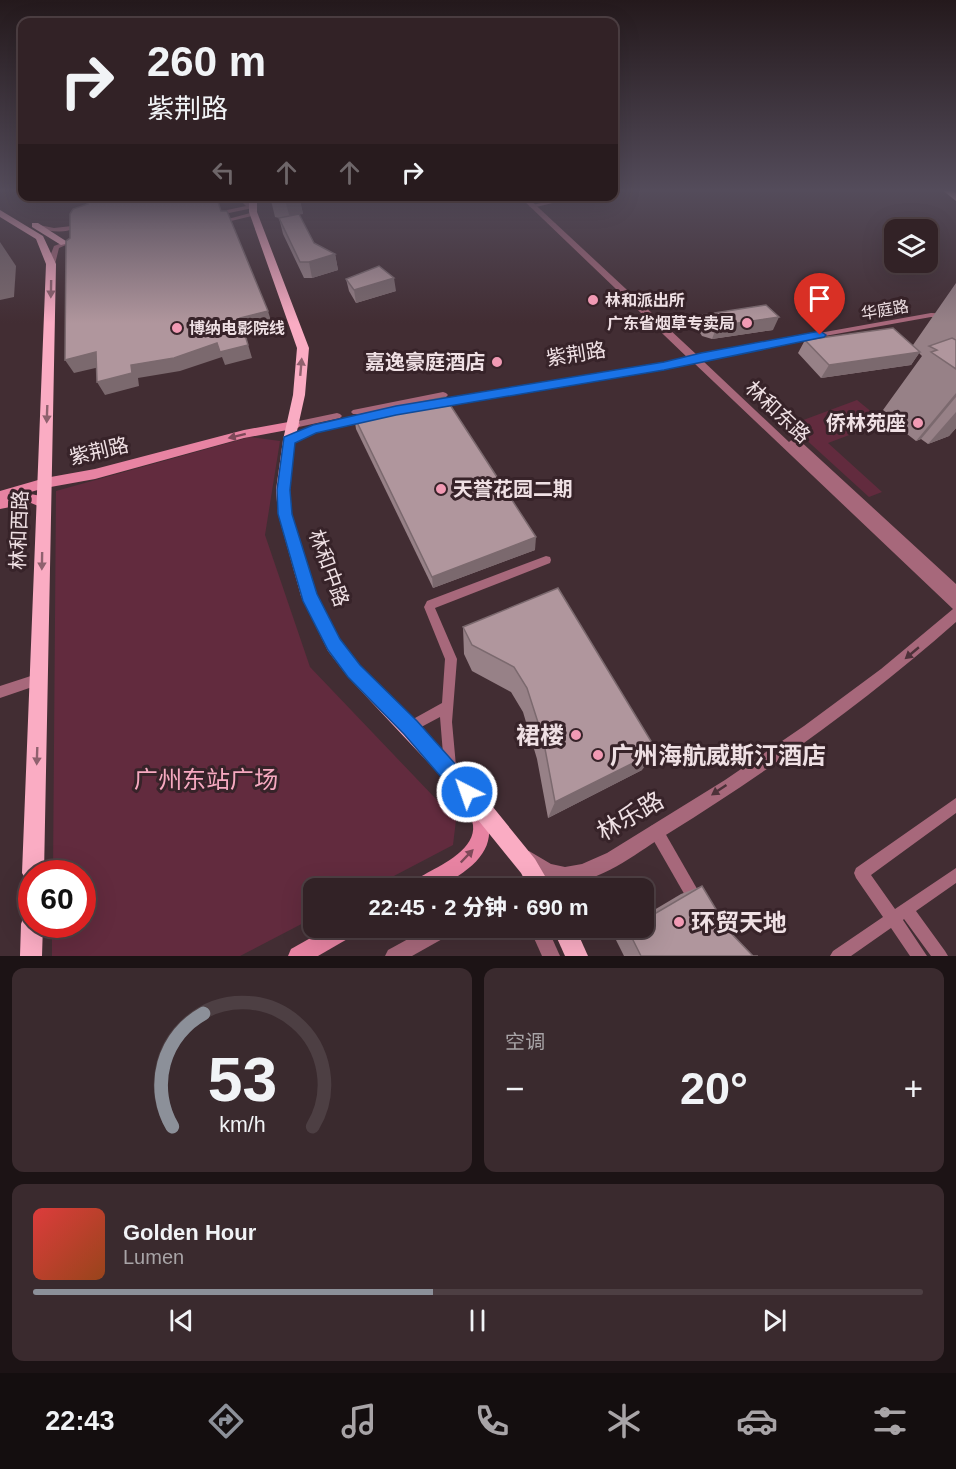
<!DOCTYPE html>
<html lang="zh">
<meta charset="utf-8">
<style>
body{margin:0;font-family:Helvetica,"Noto Sans SC",sans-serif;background:#3a2a2e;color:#f1f3f6;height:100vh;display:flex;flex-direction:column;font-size:22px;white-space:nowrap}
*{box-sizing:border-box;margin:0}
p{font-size:20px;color:#a8a4a7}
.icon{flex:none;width:33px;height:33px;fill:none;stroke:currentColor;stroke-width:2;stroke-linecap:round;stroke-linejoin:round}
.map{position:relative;height:956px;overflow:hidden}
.details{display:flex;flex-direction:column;gap:12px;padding:12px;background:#1c1315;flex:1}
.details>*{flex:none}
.banner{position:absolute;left:18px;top:18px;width:600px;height:183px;border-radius:12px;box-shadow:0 6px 24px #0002,0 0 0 2px #4d3f43;background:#322226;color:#f1f3f6;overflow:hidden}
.tools{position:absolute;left:884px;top:219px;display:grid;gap:12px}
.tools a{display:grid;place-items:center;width:54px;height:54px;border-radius:12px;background:#322226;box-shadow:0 6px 24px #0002,0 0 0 2px #4d3f43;font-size:30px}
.speed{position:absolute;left:18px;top:860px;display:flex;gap:12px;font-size:30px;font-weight:700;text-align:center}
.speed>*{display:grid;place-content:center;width:78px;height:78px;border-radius:50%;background:#322226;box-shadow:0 6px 24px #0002,0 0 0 2px #4d3f43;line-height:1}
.speed .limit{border:9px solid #d22;background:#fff;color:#111}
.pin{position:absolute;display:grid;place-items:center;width:51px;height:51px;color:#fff;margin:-62px -26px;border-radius:50% 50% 50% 0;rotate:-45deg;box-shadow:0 0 6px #0007}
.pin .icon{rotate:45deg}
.me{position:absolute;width:66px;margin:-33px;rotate:319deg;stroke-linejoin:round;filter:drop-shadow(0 0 4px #0008)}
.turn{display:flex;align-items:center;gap:21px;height:126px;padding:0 30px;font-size:27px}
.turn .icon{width:78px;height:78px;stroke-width:2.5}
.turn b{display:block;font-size:42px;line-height:51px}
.lanes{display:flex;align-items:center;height:57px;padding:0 30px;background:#0003;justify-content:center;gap:30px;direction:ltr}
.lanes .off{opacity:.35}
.big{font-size:45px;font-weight:800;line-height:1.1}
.details .widget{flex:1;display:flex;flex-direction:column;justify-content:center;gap:9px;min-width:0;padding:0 21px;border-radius:12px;background:#3a2a2e}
.details .dial{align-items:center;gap:0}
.dial svg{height:156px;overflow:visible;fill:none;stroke:#4d3f43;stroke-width:7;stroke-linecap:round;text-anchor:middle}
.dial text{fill:#f1f3f6;stroke:none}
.song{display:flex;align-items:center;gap:18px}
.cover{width:72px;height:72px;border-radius:9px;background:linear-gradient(135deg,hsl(0 70% 55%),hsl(20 70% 35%))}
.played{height:6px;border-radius:3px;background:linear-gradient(90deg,#8c9099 45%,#4d3f43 45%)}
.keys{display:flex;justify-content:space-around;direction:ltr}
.heat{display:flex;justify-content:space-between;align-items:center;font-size:33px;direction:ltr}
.details .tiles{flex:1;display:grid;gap:12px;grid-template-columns:1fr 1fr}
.widget:last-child{grid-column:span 2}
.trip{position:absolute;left:303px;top:878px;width:351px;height:60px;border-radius:12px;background:#322226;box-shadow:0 6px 24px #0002,0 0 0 2px #4d3f43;font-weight:800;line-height:60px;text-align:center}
.dock{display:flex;height:96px;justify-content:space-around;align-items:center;background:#140e0f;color:#a8a4a7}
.dock .icon{width:42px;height:42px}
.dock .on{color:#8c9099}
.dock b{font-size:27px;color:#f1f3f6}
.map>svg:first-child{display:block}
</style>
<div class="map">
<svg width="956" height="956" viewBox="0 0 956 956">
<rect width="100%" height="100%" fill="#422d33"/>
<g fill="#622b3e">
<polygon points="857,400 884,422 828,443 882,492 869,497 790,425"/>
<polygon points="250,437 280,441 265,535 310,667 456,820 453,845 371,888 314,888 313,918 240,956 52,956 52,924 82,924 82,873 53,873 56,491"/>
</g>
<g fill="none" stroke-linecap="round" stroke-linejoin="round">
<g fill="#a7687b" fill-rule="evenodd">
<polygon points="569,196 581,196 532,208 529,206"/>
<polygon points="931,313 956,314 956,318 931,317 701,358 697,356 701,354"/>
<polygon points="546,556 550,557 551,560 550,563 435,608 457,659 452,722 456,766 454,770 450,772 446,770 444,766 440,717 410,733 406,731 404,727 406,723 442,703 445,659 424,607 427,601"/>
<polygon points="40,673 44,675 46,679 44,683 0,698 0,686"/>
<polygon points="956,798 956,813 871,875 895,909 956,868 956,883 916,911 945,951 948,956 931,956 904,919 903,920 927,956 910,956 891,928 851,956 830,956 833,951 883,917 856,878 854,873 856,868"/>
<polygon points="656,824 661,826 700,894 702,899 700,904 695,906 690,904 651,836 649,831 651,826"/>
</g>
<g fill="#a7687b" fill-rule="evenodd">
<polygon points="243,196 253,206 253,208 229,213 227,212 227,210 246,206 240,200 222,202 219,200 222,198"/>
<path d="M 519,196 L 526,196 L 697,355 L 704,354 L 705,356 L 702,360 L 789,442 L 794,438 L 798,439 L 956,584 L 956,622 C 867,701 770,770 669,833 C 639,851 607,878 572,883 C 555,886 528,875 521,859 L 523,853 L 529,851 L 551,864 L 565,867 L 582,864 L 607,853 L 725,780 L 804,726 L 881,669 L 953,609 L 694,363 L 434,407 L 431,406 L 429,404 L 431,402 L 434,401 L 689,359 Z"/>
<polygon points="254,212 256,213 256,215 231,221 228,219"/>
<path d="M 39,225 L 54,228 L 72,226 L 75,228 C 63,234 50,231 37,228 L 37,226 Z"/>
<polygon points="70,240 75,241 59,248 55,264 48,266 47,264 54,246"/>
<polygon points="443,392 446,393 448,395 446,397 369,413 373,416 371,418 316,432 289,444 284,440 285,437 310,427 360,414 353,414 351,412 353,410"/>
<polygon points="337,413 340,414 342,416 340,418 294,428 289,425 294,422"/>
<polygon points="430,927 456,927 453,933 412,956 385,956 388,950"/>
<polygon points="529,927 547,927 560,956 542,956"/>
</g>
<g fill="#e783a2" fill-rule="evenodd">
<path d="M 294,421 L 298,422 L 300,425 L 298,428 L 244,438 L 95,479 L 45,488 L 16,496 C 29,494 41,492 49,503 L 47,506 L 43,508 L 31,503 L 0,509 L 0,491 L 45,478 L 95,469 L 244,430 Z"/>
<path d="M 477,802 L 483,805 C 497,837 487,857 458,876 C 452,880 445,886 438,888 C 430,890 418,888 410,888 C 413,880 419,878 427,873 C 444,864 476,848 473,825 C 472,820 470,815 468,811 L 471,805 Z"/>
<polygon points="330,927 359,927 356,934 318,956 288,956 291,949"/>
</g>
<g fill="#faacc3" fill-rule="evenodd">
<polygon points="249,196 257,196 257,212 309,348 305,395 295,440 290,490 292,514 316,595 340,639 360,665 467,775 535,859 552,888 529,888 521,873 453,789 348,677 328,651 301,596 278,514 276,490 283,440 293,395 297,348 249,212"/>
<polygon points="0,210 43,236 56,264 44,873 32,873 32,883 26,880 22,873 46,264 36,239 0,217"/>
<polygon points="32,223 38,223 69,243 61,245 32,227"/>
<polygon points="32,913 32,924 43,924 42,956 20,956 21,924 24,916"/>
<polygon points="552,927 575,927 588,956 565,956"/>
</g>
<polygon fill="#fac2d2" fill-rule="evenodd" points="941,189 951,189 956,193 956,201"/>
</g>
<g fill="#978187">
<polygon points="270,196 299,196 303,214 299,214 314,243 335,254 338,270 312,278 304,278 283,234 279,218 275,217"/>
<polygon points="346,279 396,291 356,303 349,291"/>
<polygon points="956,283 956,428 949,436 928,444 921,439 916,441 884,416 887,413 883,410 922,356 919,353 911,365 821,378 798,353 805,340 913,345"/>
<polygon points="701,315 773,330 712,339 702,336 697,328"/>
<polygon points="354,416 535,550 433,588 356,429"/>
<polygon points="558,588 642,770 548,818 537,759 523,712 511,692 472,671 464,654 463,627"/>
<polygon points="702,886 729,931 753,956 758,956 624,956 613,934 625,927 644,927 644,916 681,894"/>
</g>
<g fill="#7b696e">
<polygon points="284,196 299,196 303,214 291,216 291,222"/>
<polygon points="0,242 16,266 14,297 0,300"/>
<polygon points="335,254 338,270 312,278 309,262"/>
<polygon points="394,278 396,291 356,303 354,290"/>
<polygon points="268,311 272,324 244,331 252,358 225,365 222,357 180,371 138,378 139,386 105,395 97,382 131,365 240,318"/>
<polygon points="779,317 773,330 712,339 717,326"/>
<polygon points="96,352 104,366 74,373 65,360"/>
<polygon points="920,352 911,365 821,378 829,365"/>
<polygon points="956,393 956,397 921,439 916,441"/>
<polygon points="956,412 956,428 949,436 928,444"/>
<polygon points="536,537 535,550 433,588 432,577"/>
<polygon points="657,751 642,770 548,818 555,802"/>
</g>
<g fill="#b0969d" stroke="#7b696e" stroke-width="1.5">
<polygon points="81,196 216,196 221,211 227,211 268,311 240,318 248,345 220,352 217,343 174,358 131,365 132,373 97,382 96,352 65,360 66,241 70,238 70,214 73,209 88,204"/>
<polygon points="299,214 314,243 335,254 309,262 300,262 279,218"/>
<polygon points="379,266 394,278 354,290 346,279"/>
<polygon points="766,305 779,317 717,326 707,323 701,315"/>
<polygon points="893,328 920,352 829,365 805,340"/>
<polygon points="952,338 956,340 956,369 931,352 937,350 929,346"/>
<polygon points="445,397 536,537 432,577 354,416"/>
<polygon points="558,588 657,751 555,802 543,738 527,688 514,667 472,645 463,627"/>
<polygon points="702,886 729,931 753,956 758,956 641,956 628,930 632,927 644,927 644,920"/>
</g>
<defs><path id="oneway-solid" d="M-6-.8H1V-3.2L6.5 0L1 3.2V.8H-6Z" transform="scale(1.5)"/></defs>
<g fill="#8f616e">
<use href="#oneway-solid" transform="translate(51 289) rotate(91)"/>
<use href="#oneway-solid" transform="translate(301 367) rotate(-85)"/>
<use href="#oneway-solid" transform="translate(47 414) rotate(92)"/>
<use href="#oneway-solid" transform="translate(42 561) rotate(91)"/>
<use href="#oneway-solid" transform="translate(37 756) rotate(92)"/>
</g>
<g fill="#7d4959">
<use href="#oneway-solid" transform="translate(237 436) rotate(166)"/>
<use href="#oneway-solid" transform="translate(467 856) rotate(-46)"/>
</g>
<g fill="#4d3139">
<use href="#oneway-solid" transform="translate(912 653) rotate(140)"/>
<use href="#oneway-solid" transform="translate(719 790) rotate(146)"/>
</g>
<linearGradient id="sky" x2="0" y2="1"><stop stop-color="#24191c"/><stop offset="0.59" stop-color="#544c5b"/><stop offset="1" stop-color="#544c5b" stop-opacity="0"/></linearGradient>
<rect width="956" height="323" fill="url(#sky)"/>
<polygon fill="#1a73e8" stroke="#114b97" stroke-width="1.5" points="820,331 826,335 824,337 664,370 396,415 316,433 295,443 290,490 292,514 317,594 340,639 360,665 417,721 474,785 477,792 474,799 467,802 460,799 404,734 348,677 328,650 303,601 278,514 277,490 284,437 313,425 396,406 664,362 701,353"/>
<g fill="#f19ab4" stroke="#372329" stroke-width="2">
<circle cx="593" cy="300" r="6"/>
<circle cx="747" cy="323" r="6"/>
<circle cx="177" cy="328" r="6"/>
<circle cx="497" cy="362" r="6"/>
<circle cx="918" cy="423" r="6"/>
<circle cx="441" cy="489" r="6"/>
<circle cx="576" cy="735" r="6"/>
<circle cx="598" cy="755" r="6"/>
<circle cx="679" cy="922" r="6"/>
</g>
<g text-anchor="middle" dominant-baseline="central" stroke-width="6" stroke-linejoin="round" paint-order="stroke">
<g font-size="16" font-weight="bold" fill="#efe0e4" stroke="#372329" text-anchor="start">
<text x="605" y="300">林和派出所</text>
<text x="735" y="323" text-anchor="end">广东省烟草专卖局</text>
<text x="189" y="328">博纳电影院线</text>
</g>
<g font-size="16" fill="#efe0e4" stroke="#372329">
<text transform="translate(885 310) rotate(-10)">华庭路</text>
</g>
<g font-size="20" fill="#efe0e4" stroke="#372329">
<text transform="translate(576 354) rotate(-9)">紫荆路</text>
<text transform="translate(778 412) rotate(43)">林和东路</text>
<text transform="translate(99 451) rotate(-13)">紫荆路</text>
<text transform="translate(19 530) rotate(-88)">林和西路</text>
<text transform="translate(329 568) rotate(70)">林和中路</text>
</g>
<g font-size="20" font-weight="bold" fill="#efe0e4" stroke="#372329" text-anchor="end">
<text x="485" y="362">嘉逸豪庭酒店</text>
<text x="906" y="423">侨林苑座</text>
<text x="453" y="489" text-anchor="start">天誉花园二期</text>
</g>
<g font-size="24" font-weight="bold" fill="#efe0e4" stroke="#372329" text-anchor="start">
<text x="564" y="735" text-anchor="end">裙楼</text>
<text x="610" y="755">广州海航威斯汀酒店</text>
<text x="691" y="922">环贸天地</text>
</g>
<g font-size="24" fill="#f6a9c0" stroke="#372329">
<text x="206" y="779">广州东站广场</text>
</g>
<g font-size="24" fill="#efe0e4" stroke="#372329">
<text transform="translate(630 816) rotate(-30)">林乐路</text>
</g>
</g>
</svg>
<div class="tools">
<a><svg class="icon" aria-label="layers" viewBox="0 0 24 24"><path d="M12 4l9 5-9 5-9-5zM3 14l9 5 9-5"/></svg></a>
</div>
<div class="speed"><div class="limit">60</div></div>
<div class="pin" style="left:820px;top:335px;background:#d93025"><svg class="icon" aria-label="arrive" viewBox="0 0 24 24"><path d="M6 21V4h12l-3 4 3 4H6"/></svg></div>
<svg class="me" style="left:467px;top:792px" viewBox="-20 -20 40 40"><circle r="17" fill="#1a73e8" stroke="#fff" stroke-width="3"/><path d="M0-11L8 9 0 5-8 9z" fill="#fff"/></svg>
<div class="trip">22:45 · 2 分钟 · 690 m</div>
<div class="banner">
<div class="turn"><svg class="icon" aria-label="right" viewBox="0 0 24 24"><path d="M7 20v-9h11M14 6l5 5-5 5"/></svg><div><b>260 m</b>紫荆路</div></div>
<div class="lanes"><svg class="icon off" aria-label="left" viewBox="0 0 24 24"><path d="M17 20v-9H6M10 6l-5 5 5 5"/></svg><svg class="icon off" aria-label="ahead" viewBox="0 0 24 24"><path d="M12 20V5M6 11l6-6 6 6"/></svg><svg class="icon off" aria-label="ahead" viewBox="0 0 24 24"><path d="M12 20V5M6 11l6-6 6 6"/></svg><svg class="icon" aria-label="right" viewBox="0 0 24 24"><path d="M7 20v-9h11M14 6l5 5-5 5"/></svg></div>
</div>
</div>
<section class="details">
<div class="tiles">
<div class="widget dial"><svg viewBox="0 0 100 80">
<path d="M14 69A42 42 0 1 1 86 69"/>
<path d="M14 69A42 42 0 0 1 30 11" stroke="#8c9099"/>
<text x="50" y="56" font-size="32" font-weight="700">53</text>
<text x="50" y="72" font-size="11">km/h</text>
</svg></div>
<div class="widget"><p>空调</p>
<div class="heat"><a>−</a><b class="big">20°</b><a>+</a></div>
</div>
<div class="widget">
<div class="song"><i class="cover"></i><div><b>Golden Hour</b><p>Lumen</p></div></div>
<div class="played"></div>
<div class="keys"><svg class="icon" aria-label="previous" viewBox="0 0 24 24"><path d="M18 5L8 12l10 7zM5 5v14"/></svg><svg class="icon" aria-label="pause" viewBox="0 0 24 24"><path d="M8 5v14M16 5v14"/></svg><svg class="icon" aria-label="next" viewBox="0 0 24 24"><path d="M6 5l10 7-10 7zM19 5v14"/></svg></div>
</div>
</div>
</section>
<nav class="dock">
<b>22:43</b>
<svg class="icon on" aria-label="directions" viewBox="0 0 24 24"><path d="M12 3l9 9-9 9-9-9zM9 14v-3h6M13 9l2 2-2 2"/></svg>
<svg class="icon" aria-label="music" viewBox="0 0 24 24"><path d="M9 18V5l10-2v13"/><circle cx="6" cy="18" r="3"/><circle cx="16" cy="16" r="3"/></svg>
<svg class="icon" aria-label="phone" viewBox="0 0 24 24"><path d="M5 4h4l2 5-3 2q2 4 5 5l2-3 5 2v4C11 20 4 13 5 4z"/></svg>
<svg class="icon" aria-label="climate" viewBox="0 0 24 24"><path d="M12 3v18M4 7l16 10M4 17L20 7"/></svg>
<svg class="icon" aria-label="car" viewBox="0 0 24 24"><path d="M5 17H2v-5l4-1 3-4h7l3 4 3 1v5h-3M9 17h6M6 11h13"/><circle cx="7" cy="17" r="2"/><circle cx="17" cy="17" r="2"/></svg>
<svg class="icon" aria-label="filters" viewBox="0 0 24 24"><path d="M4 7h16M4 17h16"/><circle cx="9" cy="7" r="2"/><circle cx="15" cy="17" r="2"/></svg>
</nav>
